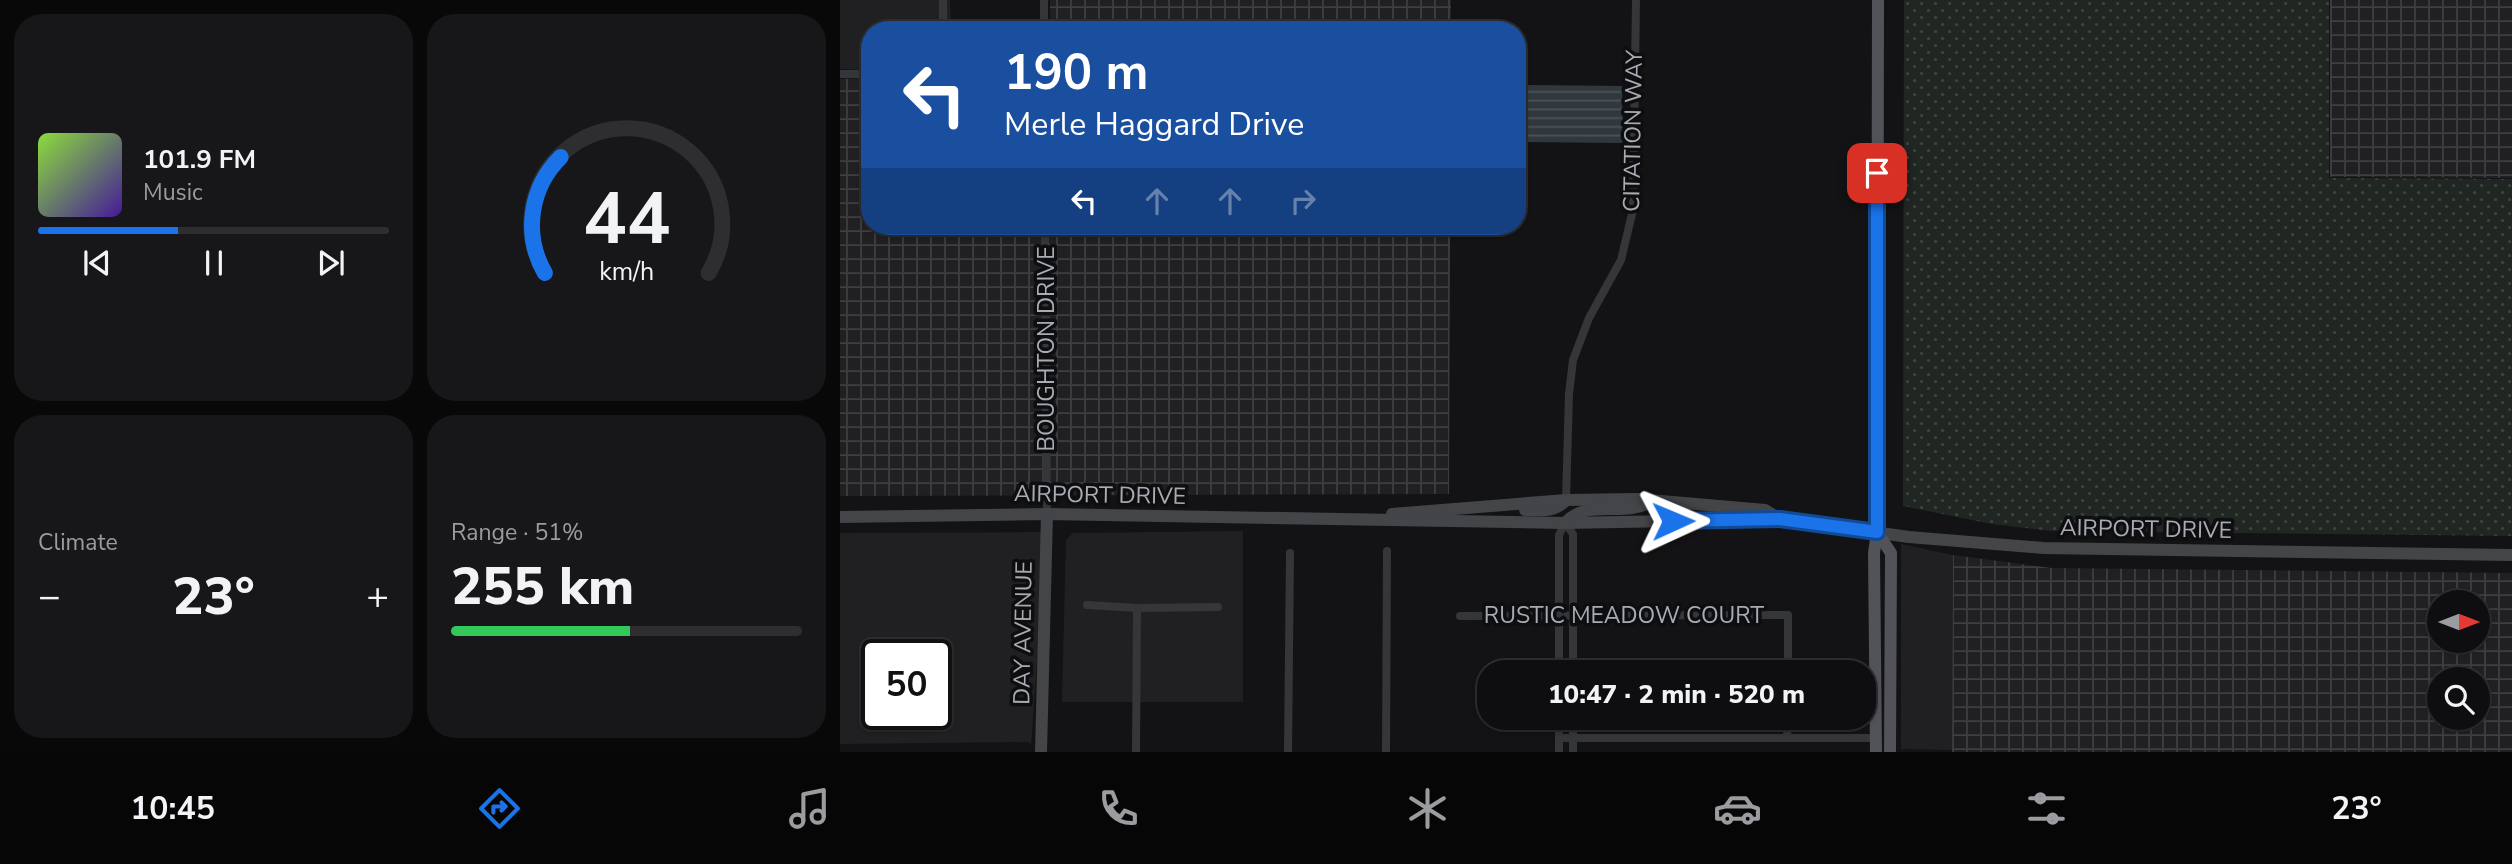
<!DOCTYPE html>
<meta charset="utf-8">
<style>
body{margin:0;font-family:"Nunito Sans",sans-serif;background:#171719;color:#f1f3f6;height:100vh;display:flex;flex-direction:column;font-size:26px;white-space:nowrap}
*{box-sizing:border-box;margin:0}
p{font-size:23px;color:#9b9c9f}
.icon{flex:none;width:38px;height:38px;fill:none;stroke:currentColor;stroke-width:2;stroke-linecap:round;stroke-linejoin:round}
.map{position:relative;flex:1;overflow:hidden}
.drawer{display:flex;flex-direction:column;gap:14px;padding:14px;background:#080809;width:840px}
.drawer>*{flex:none}
.hud{position:absolute;left:21px;top:21px;width:665px;height:214px;border-radius:28px;box-shadow:0 2px 5px #0004,0 0 0 2px #2e2e30;background:#1a4fa0;color:#fff;overflow:hidden}
.needle{width:46px;rotate:90deg}
.buttons{position:absolute;left:1587px;top:590px;display:grid;gap:14px}
.buttons a{display:grid;place-items:center;width:63px;height:63px;border-radius:50%;background:#0e0e10;box-shadow:0 2px 5px #0004,0 0 0 2px #2e2e30;font-size:35px}
.speed{position:absolute;left:21px;top:639px;display:flex;gap:14px;font-size:35px;font-weight:700;text-align:center}
.speed>*{display:grid;place-content:center;width:91px;height:91px;border-radius:50%;background:#0e0e10;box-shadow:0 2px 5px #0004,0 0 0 2px #2e2e30;line-height:1}
.speed .limit{border:4px solid #111;border-radius:10px;background:#fff;color:#111}
.pin{position:absolute;display:grid;place-items:center;width:60px;height:60px;color:#fff;margin:-30px;border-radius:14px;box-shadow:0 4px 10px #0006}
.me{position:absolute;width:77px;margin:-38px;rotate:89deg;stroke-linejoin:round;filter:drop-shadow(0 0 5px #0008)}
.turn{display:flex;align-items:center;gap:24px;height:147px;padding:0 28px;font-size:32px}
.turn .icon{width:91px;height:91px;stroke-width:2.5}
.turn b{display:block;font-size:49px;line-height:60px}
.lanes{display:flex;align-items:center;height:66px;padding:0 28px;background:#0003;justify-content:center;gap:35px;direction:ltr}
.lanes .off{opacity:.35}
.big{font-size:52px;font-weight:800;line-height:1.1}
.drawer .card{flex:1;display:flex;flex-direction:column;justify-content:center;gap:10px;min-width:0;padding:0 24px;border-radius:28px;background:#171719}
.drawer .dial{align-items:center;gap:0}
.dial svg{height:182px;overflow:visible;fill:none;stroke:#2e2e30;stroke-width:7;stroke-linecap:round;text-anchor:middle}
.dial text{fill:#f1f3f6;stroke:none}
.song{display:flex;align-items:center;gap:21px}
.cover{width:84px;height:84px;border-radius:10px;background:linear-gradient(135deg,hsl(90 70% 55%),hsl(260 70% 35%))}
.played{height:7px;border-radius:4px;background:linear-gradient(90deg,#1a73e8 40%,#2e2e30 40%)}
.keys{display:flex;justify-content:space-around;direction:ltr}
.heat{display:flex;justify-content:space-between;align-items:center;font-size:38px;direction:ltr}
.charge{height:10px;border-radius:5px;background:linear-gradient(90deg,#34c759 51%,#2e2e30 0)}
.drawer .tiles{flex:1;display:grid;gap:14px;grid-template-columns:repeat(2,1fr)}
.trip{position:absolute;left:637px;top:660px;width:399px;height:70px;border-radius:28px;background:#0e0e10;box-shadow:0 2px 5px #0004,0 0 0 2px #2e2e30;font-weight:800;line-height:70px;text-align:center}
.dock{display:flex;height:112px;justify-content:space-around;align-items:center;background:#060606;color:#9b9c9f}
.dock .icon{width:49px;height:49px}
.dock .current{color:#1a73e8}
.dock b{font-size:32px;color:#f1f3f6}
main{display:flex;flex:1;min-height:0}
.map>svg:first-child{display:block}
</style>
<main>
<section class="drawer">
<div class="tiles">
<div class="card">
<div class="song"><i class="cover"></i><div><b>101.9 FM</b><p>Music</p></div></div>
<div class="played"></div>
<div class="keys"><svg class="icon" aria-label="previous" viewBox="0 0 24 24"><path d="M18 5L8 12l10 7zM5 5v14"/></svg><svg class="icon" aria-label="pause" viewBox="0 0 24 24"><path d="M8 5v14M16 5v14"/></svg><svg class="icon" aria-label="next" viewBox="0 0 24 24"><path d="M6 5l10 7-10 7zM19 5v14"/></svg></div>
</div>
<div class="card dial"><svg viewBox="0 0 100 80">
<path d="M14 69A42 42 0 1 1 86 69"/>
<path d="M14 69A42 42 0 0 1 21 18" stroke="#1a73e8"/>
<text x="50" y="56" font-size="32" font-weight="700">44</text>
<text x="50" y="72" font-size="11">km/h</text>
</svg></div>
<div class="card"><p>Climate</p>
<div class="heat"><a>−</a><b class="big">23°</b><a>+</a></div>
</div>
<div class="card"><p>Range · 51%</p><b class="big">255 km</b><div class="charge"></div></div>
</div>
</section>
<div class="map">
<svg width="1672" height="752" viewBox="0 0 1672 752">
<defs>
<pattern id="industrial-grid" width="8" height="8" patternUnits="userSpaceOnUse" patternTransform="scale(1.75)"><rect width="8" height="8" fill="#202022"/><path d="M0 4h8M4 0v8" fill="none" stroke="#3e3e40"/></pattern>
<pattern id="grass-dots" width="8" height="8" patternUnits="userSpaceOnUse" patternTransform="scale(1.75)"><rect width="8" height="8" fill="#202621"/><path d="M2 2h.1M6 6h.1" fill="none" stroke="#3e433f" stroke-width="1.8" stroke-linecap="round"/></pattern>
<pattern id="water-rules" width="6" height="5" patternUnits="userSpaceOnUse" patternTransform="scale(1.75)"><rect width="6" height="5" fill="#30383e"/><path d="M0 2.5h6" fill="none" stroke="#4b5258"/></pattern>
</defs>
<rect width="100%" height="100%" fill="#131315"/>
<g fill="#202022" fill-rule="evenodd">
<polygon points="0,0 110,0 111,30 30,30 30,70 0,69"/>
<polygon points="403,531 403,702 222,702 226,540 233,533"/>
<path d="M 206,532 L 191,746 L 189,742 L 0,744 L 0,533 ZM 37,654 L 96,654 L 96,714 L 37,714 Z"/>
<polygon points="1061,544 1113,555 1112,750 1061,749"/>
</g>
<g fill="url(#industrial-grid)" fill-rule="evenodd">
<rect x="210" y="0" width="401" height="30"/>
<polygon points="1490,0 1672,0 1672,178 1490,177"/>
<polygon points="30,78 30,226 610,226 609,494 0,496 0,79"/>
<path d="M 1113,555 L 1211,568 L 1672,573 L 1672,752 L 1112,752 ZM 1638,602 L 1638,640 L 1600,640 L 1600,602 ZM 1638,679 L 1638,718 L 1600,718 L 1600,679 Z"/>
</g>
<polygon fill="url(#grass-dots)" points="1064,0 1489,0 1489,178 1672,179 1672,536 1212,531 1152,524 1063,506"/>
<polygon fill="url(#water-rules)" points="677,85 782,86 783,143 677,142"/>
<g fill="none" stroke-linecap="round" stroke-linejoin="round">
<g stroke="#353639" stroke-width="8">
<polyline points="204,0 204,30"/>
<polyline points="103,30 103,0"/>
<polyline points="0,74 30,74"/>
<polyline points="205,226 207,514"/>
<polyline points="726,500 729,394 733,360 749,318 781,260 793,210 796,0"/>
<polyline points="725,523 733,534 733,672"/>
<polyline points="247,605 297,608 378,607"/>
<polyline points="620,616 948,615 948,672"/>
<polyline points="719,672 719,535 725,523"/>
<polyline points="719,718 719,752"/>
<polyline points="733,718 733,752"/>
<polyline points="719,738 1036,738"/>
<polyline points="947,738 948,718"/>
<polyline points="296,752 297,608"/>
<polyline points="448,752 450,553"/>
<polyline points="546,752 547,551"/>
</g>
<g stroke="#434549" stroke-width="12">
<path d="M 685,510 C 700,510 715,513 726,500"/>
<polyline points="552,514 726,500 798,499 925,510 940,519"/>
<polyline points="0,517 207,514 725,523 940,519 1069,537 1203,548 1672,555"/>
<path d="M 725,523 C 749,497 783,519 812,501"/>
<polyline points="201,752 207,514"/>
</g>
<g stroke="#515358" stroke-width="12">
<polyline points="1037,532 1051,553 1050,752"/>
<polyline points="1036,752 1034,553 1037,532 1038,0"/>
</g>
</g>
<g fill="none" stroke-linecap="round" stroke-linejoin="round">
<g stroke="#114b97" stroke-width="18">
<polyline id="route" points="833,521 940,519 1037,532 1037,173"/>
</g>
<use href="#route" stroke="#1a73e8" stroke-width="12"/>
</g>
<g text-anchor="middle" dominant-baseline="central" stroke-width="7" stroke-linejoin="round" paint-order="stroke">
<g font-size="23" fill="#a7abb3" stroke="#0e0e10">
<text transform="translate(793 131) rotate(-89)">CITATION WAY</text>
<text transform="translate(206 349) rotate(-90)">BOUGHTON DRIVE</text>
<text transform="translate(260 495) rotate(1)">AIRPORT DRIVE</text>
<text transform="translate(1306 529) rotate(1)">AIRPORT DRIVE</text>
<text x="784" y="615">RUSTIC MEADOW COURT</text>
<text transform="translate(183 633) rotate(-89)">DAY AVENUE</text>
</g>
</g>
</svg>
<div class="buttons">
<a><svg class="needle" viewBox="-14 -14 28 28"><path d="M0-13l5 13h-10z" fill="#e53935"/><path d="M0 13l5-13h-10z" fill="#9b9c9f"/></svg></a>
<a><svg class="icon" aria-label="search" viewBox="0 0 24 24"><circle cx="10" cy="10" r="6"/><path d="M15 15l6 6"/></svg></a>
</div>
<div class="speed"><div class="limit">50</div></div>
<div class="pin" style="left:1037px;top:173px;background:#d93025"><svg class="icon" aria-label="arrive" viewBox="0 0 24 24"><path d="M6 21V4h12l-3 4 3 4H6"/></svg></div>
<svg class="me" style="left:833px;top:521px" viewBox="-20 -20 40 40"><path d="M0-17L14 15 0 8-14 15z" fill="#1a73e8" stroke="#fff" stroke-width="4"/></svg>
<div class="trip">10:47 · 2 min · 520 m</div>
<div class="hud">
<div class="turn"><svg class="icon" aria-label="left" viewBox="0 0 24 24"><path d="M17 20v-9H6M10 6l-5 5 5 5"/></svg><div><b>190 m</b>Merle Haggard Drive</div></div>
<div class="lanes"><svg class="icon" aria-label="left" viewBox="0 0 24 24"><path d="M17 20v-9H6M10 6l-5 5 5 5"/></svg><svg class="icon off" aria-label="ahead" viewBox="0 0 24 24"><path d="M12 20V5M6 11l6-6 6 6"/></svg><svg class="icon off" aria-label="ahead" viewBox="0 0 24 24"><path d="M12 20V5M6 11l6-6 6 6"/></svg><svg class="icon off" aria-label="right" viewBox="0 0 24 24"><path d="M7 20v-9h11M14 6l5 5-5 5"/></svg></div>
</div>
</div>
</main>
<nav class="dock">
<b>10:45</b>
<svg class="icon current" aria-label="directions" viewBox="0 0 24 24"><path d="M12 3l9 9-9 9-9-9zM9 14v-3h6M13 9l2 2-2 2"/></svg>
<svg class="icon" aria-label="music" viewBox="0 0 24 24"><path d="M9 18V5l10-2v13"/><circle cx="6" cy="18" r="3"/><circle cx="16" cy="16" r="3"/></svg>
<svg class="icon" aria-label="phone" viewBox="0 0 24 24"><path d="M5 4h4l2 5-3 2q2 4 5 5l2-3 5 2v4C11 20 4 13 5 4z"/></svg>
<svg class="icon" aria-label="climate" viewBox="0 0 24 24"><path d="M12 3v18M4 7l16 10M4 17L20 7"/></svg>
<svg class="icon" aria-label="car" viewBox="0 0 24 24"><path d="M5 17H2v-5l4-1 3-4h7l3 4 3 1v5h-3M9 17h6M6 11h13"/><circle cx="7" cy="17" r="2"/><circle cx="17" cy="17" r="2"/></svg>
<svg class="icon" aria-label="filters" viewBox="0 0 24 24"><path d="M4 7h16M4 17h16"/><circle cx="9" cy="7" r="2"/><circle cx="15" cy="17" r="2"/></svg>
<b>23°</b>
</nav>
